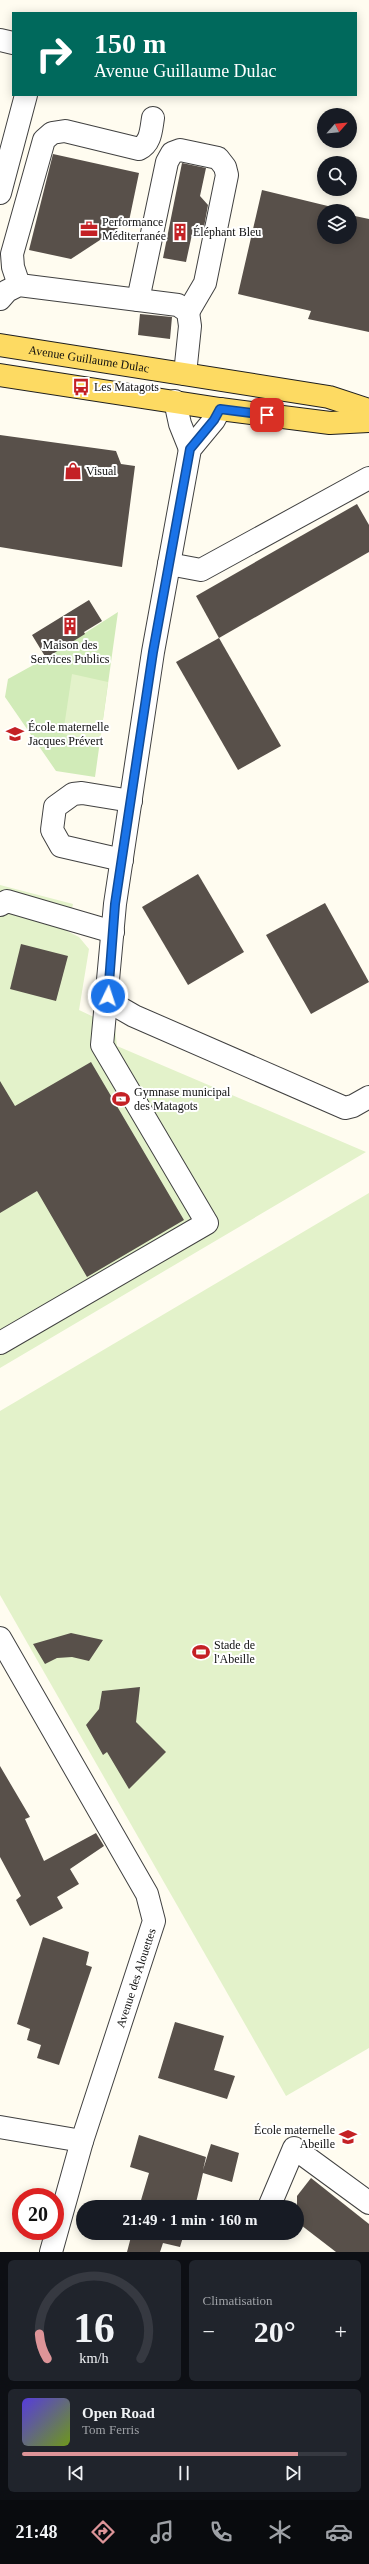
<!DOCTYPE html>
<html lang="fr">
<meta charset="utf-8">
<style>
body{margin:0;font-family:"Times New Roman",serif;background:#20242c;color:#f1f3f6;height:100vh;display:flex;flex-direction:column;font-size:15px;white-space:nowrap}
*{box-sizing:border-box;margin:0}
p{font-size:13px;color:#9ea1a6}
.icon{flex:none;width:22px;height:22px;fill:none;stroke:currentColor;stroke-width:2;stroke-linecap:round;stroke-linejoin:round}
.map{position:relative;height:2252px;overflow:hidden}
.side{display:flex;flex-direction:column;gap:8px;padding:8px;background:#0d0f14;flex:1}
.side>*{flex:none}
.guide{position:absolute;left:12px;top:12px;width:345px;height:84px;border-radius:0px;box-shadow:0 2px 10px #0003;background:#00695c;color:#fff;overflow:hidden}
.needle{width:26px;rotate:63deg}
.tools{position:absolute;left:317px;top:108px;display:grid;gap:8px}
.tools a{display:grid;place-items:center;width:40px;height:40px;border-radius:50%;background:#171b24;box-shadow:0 2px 10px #0003;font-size:20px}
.speed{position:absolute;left:12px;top:2188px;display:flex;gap:8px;font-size:20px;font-weight:700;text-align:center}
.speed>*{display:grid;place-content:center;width:52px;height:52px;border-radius:50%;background:#171b24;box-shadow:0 2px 10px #0003;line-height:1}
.speed .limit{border:6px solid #d22;background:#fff;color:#111}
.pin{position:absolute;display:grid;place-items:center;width:34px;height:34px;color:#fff;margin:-17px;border-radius:8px;box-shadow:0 2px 6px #0006}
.me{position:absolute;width:44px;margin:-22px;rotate:4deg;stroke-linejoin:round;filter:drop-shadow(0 0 3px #0008)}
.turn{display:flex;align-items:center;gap:14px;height:84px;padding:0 16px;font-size:18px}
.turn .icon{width:52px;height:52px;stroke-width:2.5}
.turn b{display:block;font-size:28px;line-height:34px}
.big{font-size:30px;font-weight:800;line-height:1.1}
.side .widget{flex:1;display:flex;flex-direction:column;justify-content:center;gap:6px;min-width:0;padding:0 14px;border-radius:6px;background:#20242c}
.side .dial{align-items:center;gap:0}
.dial svg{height:104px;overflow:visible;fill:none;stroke:#363941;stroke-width:7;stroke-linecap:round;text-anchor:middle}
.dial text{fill:#f1f3f6;stroke:none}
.song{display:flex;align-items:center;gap:12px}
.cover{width:48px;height:48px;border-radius:6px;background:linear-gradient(135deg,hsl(250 70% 55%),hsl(80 70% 35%))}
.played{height:4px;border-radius:2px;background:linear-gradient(90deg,#dd9498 85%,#363941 85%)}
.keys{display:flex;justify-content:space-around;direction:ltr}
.heat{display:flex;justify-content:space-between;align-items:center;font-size:22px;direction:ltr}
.side .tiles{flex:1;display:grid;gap:8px;grid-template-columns:1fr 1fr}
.widget:last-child{grid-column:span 2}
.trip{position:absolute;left:76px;top:2200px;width:228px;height:40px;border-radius:20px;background:#171b24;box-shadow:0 2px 10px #0003;font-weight:800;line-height:40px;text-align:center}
.menu{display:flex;height:64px;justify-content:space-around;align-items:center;background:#090b0e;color:#9ea1a6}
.menu .icon{width:28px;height:28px}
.menu .current{color:#dd9498}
.menu b{font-size:18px;color:#f1f3f6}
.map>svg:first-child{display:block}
</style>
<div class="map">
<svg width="369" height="2252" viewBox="0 0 369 2252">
<rect width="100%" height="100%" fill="#fffcf0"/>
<polygon fill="#d1ebb8" points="118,612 95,777 56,771 5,697 8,679 46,658"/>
<g fill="#e3f2ca">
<polygon points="72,674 108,682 100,741 63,734"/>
<polygon points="0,885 73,904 67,931 79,937 89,949 79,1010 115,1027 117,1046 366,1152 0,1368"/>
<polygon points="369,1193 369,2048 286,2096 0,1595 0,1411"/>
</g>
<g fill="#58504a">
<polygon points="53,154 139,173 129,221 71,259 29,250"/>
<polygon points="182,163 206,168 200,196 208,205 204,227 194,225 186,262 163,258"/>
<polygon points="262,190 336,208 336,211 324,211 324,237 350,237 350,215 369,219 369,332 308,319 311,311 238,294"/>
<polygon points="140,314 172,317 170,339 138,335"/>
<polygon points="0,435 116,451 121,464 135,466 122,567 0,547"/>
<polygon points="357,504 369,525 369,552 219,638 196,596"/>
<polygon points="89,600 102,621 84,632 85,634 46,658 32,635"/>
<polygon points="219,638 281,746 238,770 176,662"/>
<polygon points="198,874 244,952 188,985 142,907"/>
<polygon points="325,903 369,982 311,1014 266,935"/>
<polygon points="21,944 68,956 56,1001 10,989"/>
<polygon points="91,1062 184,1220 87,1277 37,1191 0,1213 0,1081 15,1106"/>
<polygon points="71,1633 103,1640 89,1661 72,1657 57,1658 45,1664 33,1644"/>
<polygon points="140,1687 136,1722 166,1752 129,1789 107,1752 103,1755 86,1725 99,1709 102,1691"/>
<polygon points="0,1766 30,1817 25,1819 44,1861 96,1833 104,1846 70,1869 79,1884 57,1897 63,1908 30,1926 16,1900 21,1896 0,1857"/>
<polygon points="43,1937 89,1952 86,1965 92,1967 59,2065 37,2058 41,2045 27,2040 30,2029 17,2024"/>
<polygon points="175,2022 224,2036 214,2070 235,2076 227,2099 158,2078"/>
<polygon points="139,2135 206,2157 203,2170 211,2144 239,2153 232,2182 203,2173 195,2207 139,2207 149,2173 130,2167"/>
<polygon points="311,2178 369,2224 369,2252 336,2252 297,2222 297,2196"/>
<polygon points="132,2233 189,2233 188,2239 183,2237 180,2247 163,2243 160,2252 127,2252"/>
</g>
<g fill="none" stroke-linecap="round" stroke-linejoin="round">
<g stroke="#414141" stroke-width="24">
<g id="minor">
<polyline points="0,40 13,43"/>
<polyline points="0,193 26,95"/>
<path d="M 19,285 L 13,267 L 12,254 L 44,140 L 52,133 L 65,131 L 139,149 C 151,143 151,130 153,118"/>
<polyline points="0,299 7,291 19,285 178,305 188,312 190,326 185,374"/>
<polyline points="138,300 167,162 172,153 180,150 218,158 225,167 227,175 205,283 188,312"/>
<polyline points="175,401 180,424 190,449"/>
<polyline points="169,564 201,570 369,478"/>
<polyline points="122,860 61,846 52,830 55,807 73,794 82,793 131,801"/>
<polyline points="0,905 7,901 113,932"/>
<polyline points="108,1001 134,1016 345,1108 353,1106 369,1097"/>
<polyline points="0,1343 207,1223 102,1045 115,904 153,652 190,449 214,420 220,409"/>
<polyline points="0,1638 147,1894 154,1921 82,2141 51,2252"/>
<polyline points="0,2127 82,2141"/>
<polyline points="269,2207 294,2148 369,2203"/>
</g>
</g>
<g stroke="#1f1f1f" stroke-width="24">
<g id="major">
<path id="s1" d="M 0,345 L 329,397 L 369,410"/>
<polyline points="0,375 220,409 330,423 369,421"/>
</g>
</g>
<use href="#minor" stroke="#fff" stroke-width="22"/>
<use href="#major" stroke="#fdda62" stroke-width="22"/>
</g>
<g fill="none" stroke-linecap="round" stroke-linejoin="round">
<g stroke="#114b97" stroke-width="10">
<polyline id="route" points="108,996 115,904 153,652 190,449 214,420 220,409 267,415"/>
</g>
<use href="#route" stroke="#1a73e8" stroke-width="7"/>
</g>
<defs>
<g id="office-bare" transform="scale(1.38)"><path d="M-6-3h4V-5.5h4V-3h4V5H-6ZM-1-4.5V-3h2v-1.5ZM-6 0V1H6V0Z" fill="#c42125" stroke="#fff" stroke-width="2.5" paint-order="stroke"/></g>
<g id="building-bare" transform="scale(1.38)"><path d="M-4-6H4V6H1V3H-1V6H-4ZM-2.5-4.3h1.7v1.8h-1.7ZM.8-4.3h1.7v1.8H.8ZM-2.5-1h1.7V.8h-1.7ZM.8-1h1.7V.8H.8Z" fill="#c42125" stroke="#fff" stroke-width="2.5" paint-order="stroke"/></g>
<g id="bus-bare" transform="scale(1.38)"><path d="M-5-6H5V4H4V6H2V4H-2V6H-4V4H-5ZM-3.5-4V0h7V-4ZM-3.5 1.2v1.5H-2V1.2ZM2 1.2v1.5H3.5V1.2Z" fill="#c42125" stroke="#fff" stroke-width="2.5" paint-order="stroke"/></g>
<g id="shop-bare" transform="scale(1.38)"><path d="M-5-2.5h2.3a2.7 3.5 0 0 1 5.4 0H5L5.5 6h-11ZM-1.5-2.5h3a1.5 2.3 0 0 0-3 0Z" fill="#c42125" stroke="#fff" stroke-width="2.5" paint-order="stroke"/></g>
<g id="school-bare" transform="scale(1.38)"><path d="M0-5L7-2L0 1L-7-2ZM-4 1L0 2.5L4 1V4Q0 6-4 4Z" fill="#c42125" stroke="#fff" stroke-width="2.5" paint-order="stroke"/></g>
<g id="stadium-bare" transform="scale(1.38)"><path d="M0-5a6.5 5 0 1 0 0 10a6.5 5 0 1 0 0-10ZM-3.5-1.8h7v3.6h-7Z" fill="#c42125" stroke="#fff" stroke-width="2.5" paint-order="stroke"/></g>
</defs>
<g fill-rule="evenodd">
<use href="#office-bare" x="89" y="229"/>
<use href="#building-bare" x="180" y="232"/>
<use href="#bus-bare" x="81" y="387"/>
<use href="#shop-bare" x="73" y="471"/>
<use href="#building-bare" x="70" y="626"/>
<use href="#school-bare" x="15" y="734"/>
<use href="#stadium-bare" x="121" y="1099"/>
<use href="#stadium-bare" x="201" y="1652"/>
<use href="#school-bare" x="348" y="2137"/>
</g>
<g text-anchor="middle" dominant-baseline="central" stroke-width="4" stroke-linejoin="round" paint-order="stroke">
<g font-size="12" fill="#0e0e0e" stroke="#fff" text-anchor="start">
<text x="102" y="222">Performance<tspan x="102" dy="14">Méditerranée</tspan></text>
<text x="193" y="232">Éléphant Bleu</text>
<text x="94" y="387">Les Matagots</text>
<text x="86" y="471">Visual</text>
<text x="70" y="645" text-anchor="middle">Maison des<tspan x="70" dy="14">Services Publics</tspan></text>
<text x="28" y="727">École maternelle<tspan x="28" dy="14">Jacques Prévert</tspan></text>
<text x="134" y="1092">Gymnase municipal<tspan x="134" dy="14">des Matagots</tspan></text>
<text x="214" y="1645">Stade de<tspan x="214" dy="14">l'Abeille</tspan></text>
<text x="335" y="2130" text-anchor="end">École maternelle<tspan x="335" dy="14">Abeille</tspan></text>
</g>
<g font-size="12" fill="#0e0e0e" stroke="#fff">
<text stroke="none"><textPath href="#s1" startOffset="90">Avenue Guillaume Dulac</textPath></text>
<text transform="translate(136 1978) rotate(-72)">Avenue des Alouettes</text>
</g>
</g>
</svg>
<div class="tools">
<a><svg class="needle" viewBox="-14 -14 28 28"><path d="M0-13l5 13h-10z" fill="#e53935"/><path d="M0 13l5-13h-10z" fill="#9ea1a6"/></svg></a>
<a><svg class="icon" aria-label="search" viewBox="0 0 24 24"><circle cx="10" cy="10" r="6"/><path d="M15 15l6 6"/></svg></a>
<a><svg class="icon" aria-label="layers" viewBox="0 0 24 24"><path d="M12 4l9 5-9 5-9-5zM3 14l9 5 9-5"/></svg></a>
</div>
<div class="speed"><div class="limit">20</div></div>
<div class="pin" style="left:267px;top:415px;background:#d93025"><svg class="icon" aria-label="arrive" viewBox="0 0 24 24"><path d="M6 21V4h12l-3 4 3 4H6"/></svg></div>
<svg class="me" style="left:108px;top:996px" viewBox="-20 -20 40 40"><circle r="17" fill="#1a73e8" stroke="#fff" stroke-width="3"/><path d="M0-11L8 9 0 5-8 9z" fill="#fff"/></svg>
<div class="trip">21:49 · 1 min · 160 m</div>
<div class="guide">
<div class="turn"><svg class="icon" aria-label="right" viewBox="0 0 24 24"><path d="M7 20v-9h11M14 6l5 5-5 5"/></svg><div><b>150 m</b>Avenue Guillaume Dulac</div></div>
</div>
</div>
<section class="side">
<div class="tiles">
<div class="widget dial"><svg viewBox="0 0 100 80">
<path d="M14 69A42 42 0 1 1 86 69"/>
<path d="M14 69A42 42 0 0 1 8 50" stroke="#dd9498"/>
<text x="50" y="56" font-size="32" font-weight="700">16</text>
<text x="50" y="72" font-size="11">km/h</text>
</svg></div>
<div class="widget"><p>Climatisation</p>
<div class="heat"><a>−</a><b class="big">20°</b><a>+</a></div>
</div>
<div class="widget">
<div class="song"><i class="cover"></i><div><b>Open Road</b><p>Tom Ferris</p></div></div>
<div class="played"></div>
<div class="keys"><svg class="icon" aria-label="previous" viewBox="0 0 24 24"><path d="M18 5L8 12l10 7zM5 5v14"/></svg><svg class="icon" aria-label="pause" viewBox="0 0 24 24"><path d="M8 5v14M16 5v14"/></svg><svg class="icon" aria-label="next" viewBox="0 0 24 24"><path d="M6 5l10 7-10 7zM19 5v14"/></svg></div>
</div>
</div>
</section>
<nav class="menu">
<b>21:48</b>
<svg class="icon current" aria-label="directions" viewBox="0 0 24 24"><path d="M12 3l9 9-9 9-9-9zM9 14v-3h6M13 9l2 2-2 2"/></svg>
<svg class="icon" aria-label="music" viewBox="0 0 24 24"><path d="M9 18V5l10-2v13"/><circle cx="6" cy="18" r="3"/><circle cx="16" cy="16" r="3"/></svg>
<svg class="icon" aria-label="phone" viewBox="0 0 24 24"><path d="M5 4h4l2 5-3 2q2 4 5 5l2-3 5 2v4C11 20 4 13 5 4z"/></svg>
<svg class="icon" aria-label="climate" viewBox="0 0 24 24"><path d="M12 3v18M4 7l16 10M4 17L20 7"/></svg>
<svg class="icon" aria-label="car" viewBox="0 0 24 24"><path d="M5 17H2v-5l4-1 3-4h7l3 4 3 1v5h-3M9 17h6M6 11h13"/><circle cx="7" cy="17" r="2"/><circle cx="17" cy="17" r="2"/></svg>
</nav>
